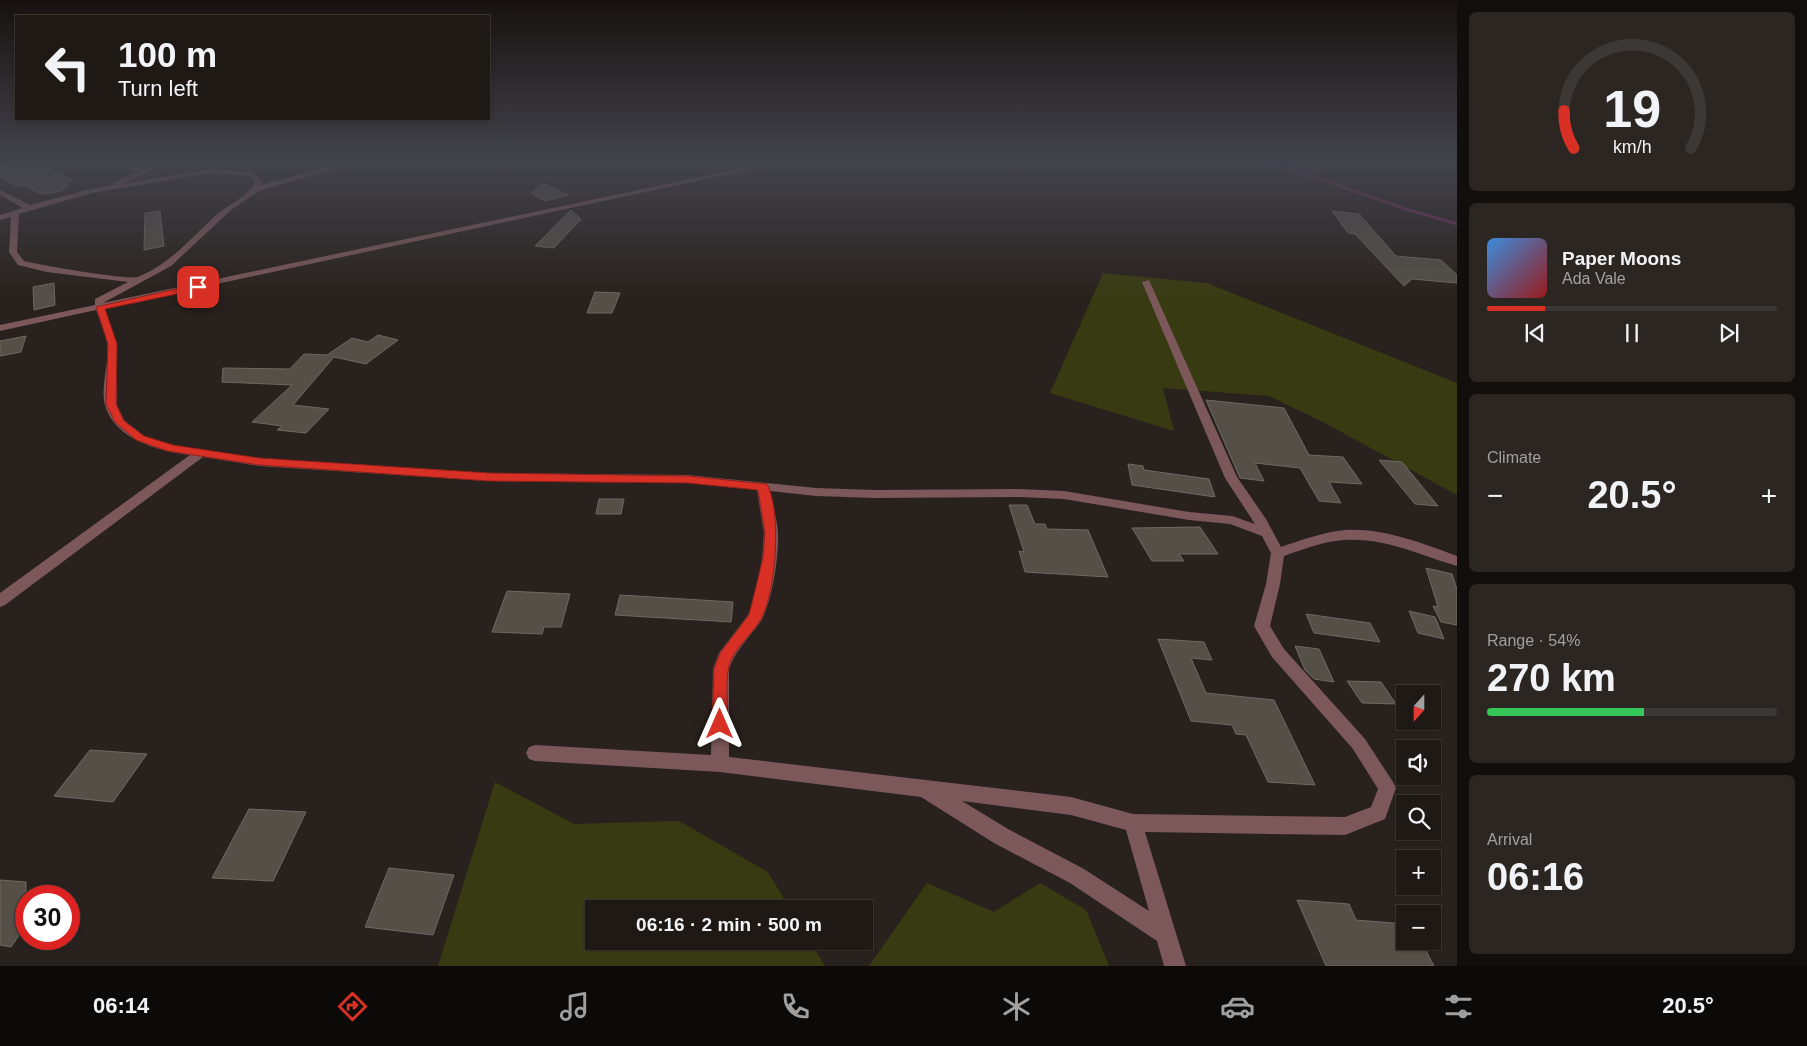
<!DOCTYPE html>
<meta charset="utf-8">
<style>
body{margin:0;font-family:Helvetica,sans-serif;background:#2c2623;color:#f1f3f6;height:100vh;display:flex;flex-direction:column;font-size:19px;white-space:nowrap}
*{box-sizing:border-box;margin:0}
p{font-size:16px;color:#a1a0a1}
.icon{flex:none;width:28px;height:28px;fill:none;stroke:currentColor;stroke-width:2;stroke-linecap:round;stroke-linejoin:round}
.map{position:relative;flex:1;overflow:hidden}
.side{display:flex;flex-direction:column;gap:12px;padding:12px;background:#110e0c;width:350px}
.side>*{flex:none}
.banner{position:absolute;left:15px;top:15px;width:475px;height:105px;border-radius:0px;box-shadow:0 1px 4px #0004,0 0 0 1px #3c3835;background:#1f1916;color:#f1f3f6;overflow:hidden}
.needle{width:32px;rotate:201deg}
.buttons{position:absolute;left:1396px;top:685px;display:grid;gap:10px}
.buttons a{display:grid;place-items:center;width:45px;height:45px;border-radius:0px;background:#1f1916;box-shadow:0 1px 4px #0004,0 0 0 1px #3c3835;font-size:25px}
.speed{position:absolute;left:15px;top:885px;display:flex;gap:10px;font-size:25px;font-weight:700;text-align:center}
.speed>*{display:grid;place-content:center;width:65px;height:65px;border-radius:50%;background:#1f1916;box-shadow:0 1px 4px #0004,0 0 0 1px #3c3835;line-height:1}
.speed .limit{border:8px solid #d22;background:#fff;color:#111}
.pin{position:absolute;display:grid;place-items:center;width:42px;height:42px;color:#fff;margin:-21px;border-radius:10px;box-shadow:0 2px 8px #0006}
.me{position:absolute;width:55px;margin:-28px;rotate:0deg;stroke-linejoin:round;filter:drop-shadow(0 0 4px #0008)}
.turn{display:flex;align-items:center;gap:18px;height:105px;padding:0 20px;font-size:22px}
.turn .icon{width:65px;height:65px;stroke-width:2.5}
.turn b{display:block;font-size:35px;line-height:42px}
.big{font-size:38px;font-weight:600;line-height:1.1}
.side .widget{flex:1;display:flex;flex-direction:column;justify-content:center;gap:8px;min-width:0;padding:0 18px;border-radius:8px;background:#2c2623}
.side .dial{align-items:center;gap:0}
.dial svg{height:130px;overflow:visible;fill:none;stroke:#3c3835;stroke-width:7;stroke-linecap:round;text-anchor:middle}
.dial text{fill:#f1f3f6;stroke:none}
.song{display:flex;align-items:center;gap:15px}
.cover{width:60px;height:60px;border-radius:8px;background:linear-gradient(135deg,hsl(210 70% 55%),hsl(0 70% 35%))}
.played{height:5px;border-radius:2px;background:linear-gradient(90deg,#d93025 20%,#3c3835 20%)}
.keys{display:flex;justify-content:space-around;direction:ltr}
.heat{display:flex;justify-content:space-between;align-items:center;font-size:28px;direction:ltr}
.charge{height:8px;border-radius:4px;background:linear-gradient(90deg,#34c759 54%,#3c3835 0)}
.trip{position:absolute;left:585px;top:900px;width:288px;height:50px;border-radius:0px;background:#1f1916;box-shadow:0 1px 4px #0004,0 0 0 1px #3c3835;font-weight:600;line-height:50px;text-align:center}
.tab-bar{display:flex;height:80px;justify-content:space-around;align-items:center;background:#0c0a09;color:#a1a0a1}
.tab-bar .icon{width:35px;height:35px}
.tab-bar .on{color:#d93025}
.tab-bar b{font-size:22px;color:#f1f3f6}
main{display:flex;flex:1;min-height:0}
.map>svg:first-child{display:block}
</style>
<main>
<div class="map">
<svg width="1457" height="966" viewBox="0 0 1457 966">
<rect width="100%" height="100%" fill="#29211d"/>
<g fill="#383b12">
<polygon points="1103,273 1207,283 1457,383 1457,495 1323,422 1269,396 1163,388 1174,431 1050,393"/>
<polygon points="495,782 574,824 679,821 768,872 790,909 594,909 594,941 810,941 825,966 438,966"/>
<polygon points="927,883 994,912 1040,883 1086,910 1109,966 869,966"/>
</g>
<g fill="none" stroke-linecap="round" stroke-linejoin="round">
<polyline stroke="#6b2b57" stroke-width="3" points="1271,162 1406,209 1457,224"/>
</g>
<g fill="#544f47" stroke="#6f6961">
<polygon points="18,162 37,162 72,180 63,190 53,193 41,194 24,185 18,187 0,177 0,166"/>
<polygon points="543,183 568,195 545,201 531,193"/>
<polygon points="571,210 581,219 554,248 535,246"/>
<polygon points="160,211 164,246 144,250 145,213"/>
<polygon points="1332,211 1359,214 1396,256 1441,260 1457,275 1457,283 1412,279 1404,286 1355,234 1348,233"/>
<polygon points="54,283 55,305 34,310 33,287"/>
<polygon points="595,292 620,293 612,313 587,313"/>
<polygon points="378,335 398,340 366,364 334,357 293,405 329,409 306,433 277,430 282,426 252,422 292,385 222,382 223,368 290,369 304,354 327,355 352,338 368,342"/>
<polygon points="26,336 21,352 0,356 0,341"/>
<polygon points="1206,400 1284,408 1309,455 1343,457 1362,484 1329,482 1341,503 1319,501 1300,468 1255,463 1264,481 1240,478"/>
<polygon points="1379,460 1402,462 1438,506 1415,504"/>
<polygon points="1128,464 1143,466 1144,470 1209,479 1215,497 1132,485"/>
<polygon points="599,499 624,499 621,514 596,514"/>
<polygon points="1009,505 1027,505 1035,524 1045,524 1047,529 1088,530 1108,577 1025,572 1019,551 1024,552"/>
<polygon points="1200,527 1218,554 1179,554 1184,561 1152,561 1132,528"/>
<polygon points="1426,568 1452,574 1457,589 1457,625 1441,622 1433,606 1438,607"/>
<polygon points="507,591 570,594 561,627 544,627 542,634 492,632"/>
<polygon points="620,595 733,602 731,622 615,615"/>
<polygon points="1409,611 1435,617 1444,639 1418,633"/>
<polygon points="1306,614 1370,623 1380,642 1314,633"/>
<polygon points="1158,639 1204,642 1212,660 1191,658 1206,693 1274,700 1315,785 1268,782 1246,735 1236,734 1232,725 1191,721"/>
<polygon points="1295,646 1319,649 1334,682 1314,679 1305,670"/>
<polygon points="1347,681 1381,682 1396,704 1362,703"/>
<polygon points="90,750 147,754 113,802 54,796"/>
<polygon points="249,809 306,812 273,881 212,878"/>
<polygon points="389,868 454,875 433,935 365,927"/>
<polygon points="0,880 26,882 26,925 11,947 0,945"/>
<polygon points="1297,900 1349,904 1356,920 1405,924 1405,941 1421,941 1434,966 1326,966"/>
</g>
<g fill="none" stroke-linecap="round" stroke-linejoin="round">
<path fill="#7c585a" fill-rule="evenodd" d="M 109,162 C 120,162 139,169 145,169 C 153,168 159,162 168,162 L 123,184 L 210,169 L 251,172 L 262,181 L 261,185 L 346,162 L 357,162 L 259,191 L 231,210 L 171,266 L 103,303 L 771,162 L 785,162 L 105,308 L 117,344 L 117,405 L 124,420 L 144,436 L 173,446 L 259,458 L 489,473 L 688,475 L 816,488 L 875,490 L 1019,489 L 1064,491 L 1189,512 L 1232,516 L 1255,524 L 1225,478 L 1142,282 L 1149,280 L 1237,477 L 1266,519 L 1281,547 C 1302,540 1323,532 1345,530 C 1383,528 1422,543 1457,556 L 1457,566 C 1420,555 1384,537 1344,540 C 1324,541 1304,549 1284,556 L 1280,584 L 1270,626 L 1284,649 L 1365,739 L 1393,782 L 1396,788 L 1385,819 L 1345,835 L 1145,832 L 1186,966 L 1164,966 L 1157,941 L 1070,883 L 994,843 L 921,797 L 720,772 L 535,761 L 529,759 L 526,753 L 529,747 L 535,745 L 711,755 L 713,669 L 719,653 L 748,615 L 755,596 L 762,559 L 764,533 L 757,490 L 688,483 L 489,481 L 259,466 L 203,457 L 5,605 L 0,607 L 0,593 L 190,455 C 159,451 115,440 105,405 C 100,385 110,363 107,343 C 105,332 100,321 96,310 L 0,331 L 0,325 L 95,305 L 95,299 L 128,282 L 47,272 L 18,265 L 9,252 L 11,217 L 0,220 L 0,215 L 23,208 L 0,195 L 0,190 L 30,205 L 91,189 L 113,185 L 114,183 L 139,171 ZM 210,173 L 249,176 L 255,181 C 250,196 227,205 215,216 C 192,237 168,266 137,277 C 126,280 40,265 24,261 L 17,252 L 19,214 L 92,193 ZM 770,491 L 816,496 L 875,498 L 1019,497 L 1064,499 L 1189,520 L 1230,524 L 1262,536 L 1271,553 L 1266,584 L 1254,626 L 1272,657 L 1353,749 L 1378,789 L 1371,807 L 1345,817 L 1133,814 L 1071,797 L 729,757 L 729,669 C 735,650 750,637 761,621 C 772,602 779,556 778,533 C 777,520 773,505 770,491 ZM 962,801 L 1071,815 L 1126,830 L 1149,911 L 1084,869 L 1008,829 Z"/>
</g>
<linearGradient id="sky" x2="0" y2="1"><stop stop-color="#171210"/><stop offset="0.54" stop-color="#43434c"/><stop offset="1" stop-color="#43434c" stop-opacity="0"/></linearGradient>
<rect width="1457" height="298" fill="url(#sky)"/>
<path fill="#d93025" stroke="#8d1f18" d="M 198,284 L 202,287 L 201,289 L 105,309 L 117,344 L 116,404 L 124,421 L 144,436 L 173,445 L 259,458 L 489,473 L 688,476 L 767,484 C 782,512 776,592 761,619 C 753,633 738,645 731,660 C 724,675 728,707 728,724 L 726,729 L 720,731 L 715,729 L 712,724 L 714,669 L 720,653 L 749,615 L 763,558 L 765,533 L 758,490 L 688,483 L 489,481 L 259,465 L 167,451 L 136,440 L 115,422 L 106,404 L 108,344 L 96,307 Z"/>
</svg>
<div class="buttons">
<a><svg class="needle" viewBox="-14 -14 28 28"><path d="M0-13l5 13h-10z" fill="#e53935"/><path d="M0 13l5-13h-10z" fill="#a1a0a1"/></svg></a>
<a><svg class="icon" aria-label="sound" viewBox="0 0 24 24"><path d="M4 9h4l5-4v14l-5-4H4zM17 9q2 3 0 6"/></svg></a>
<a><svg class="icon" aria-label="search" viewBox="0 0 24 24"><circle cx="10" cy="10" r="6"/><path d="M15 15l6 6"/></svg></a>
<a>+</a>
<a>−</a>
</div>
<div class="speed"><div class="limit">30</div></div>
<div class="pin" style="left:198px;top:287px;background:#d93025"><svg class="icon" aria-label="arrive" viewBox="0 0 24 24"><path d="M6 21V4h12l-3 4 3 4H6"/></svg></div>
<svg class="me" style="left:720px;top:724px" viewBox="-20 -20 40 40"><path d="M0-17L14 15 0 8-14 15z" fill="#d93025" stroke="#fff" stroke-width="4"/></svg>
<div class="trip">06:16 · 2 min · 500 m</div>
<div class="banner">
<div class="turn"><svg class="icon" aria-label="left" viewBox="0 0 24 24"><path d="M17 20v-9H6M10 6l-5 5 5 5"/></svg><div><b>100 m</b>Turn left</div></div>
</div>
</div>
<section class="side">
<div class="widget dial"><svg viewBox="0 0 100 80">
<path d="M14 69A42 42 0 1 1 86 69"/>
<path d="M14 69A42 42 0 0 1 8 46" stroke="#d93025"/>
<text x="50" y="56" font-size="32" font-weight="700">19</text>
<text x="50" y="72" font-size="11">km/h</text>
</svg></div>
<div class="widget">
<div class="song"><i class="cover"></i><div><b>Paper Moons</b><p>Ada Vale</p></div></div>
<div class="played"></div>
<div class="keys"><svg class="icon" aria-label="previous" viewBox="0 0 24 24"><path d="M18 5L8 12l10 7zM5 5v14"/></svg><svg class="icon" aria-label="pause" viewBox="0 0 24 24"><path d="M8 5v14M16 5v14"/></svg><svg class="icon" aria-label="next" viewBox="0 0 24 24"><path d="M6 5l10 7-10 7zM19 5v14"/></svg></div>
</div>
<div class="widget"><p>Climate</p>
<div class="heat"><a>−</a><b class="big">20.5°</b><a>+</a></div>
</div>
<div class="widget"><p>Range · 54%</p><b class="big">270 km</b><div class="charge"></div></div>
<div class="widget"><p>Arrival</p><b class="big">06:16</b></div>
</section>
</main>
<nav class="tab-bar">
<b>06:14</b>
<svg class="icon on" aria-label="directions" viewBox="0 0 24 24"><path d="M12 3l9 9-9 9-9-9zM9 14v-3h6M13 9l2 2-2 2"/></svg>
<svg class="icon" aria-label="music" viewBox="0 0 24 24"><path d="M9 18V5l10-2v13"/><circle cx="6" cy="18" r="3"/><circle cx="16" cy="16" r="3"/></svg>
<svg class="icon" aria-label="phone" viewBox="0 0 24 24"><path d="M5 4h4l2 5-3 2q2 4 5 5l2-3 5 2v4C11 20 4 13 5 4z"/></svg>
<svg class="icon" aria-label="climate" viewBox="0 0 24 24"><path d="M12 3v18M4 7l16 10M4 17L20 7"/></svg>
<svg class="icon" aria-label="car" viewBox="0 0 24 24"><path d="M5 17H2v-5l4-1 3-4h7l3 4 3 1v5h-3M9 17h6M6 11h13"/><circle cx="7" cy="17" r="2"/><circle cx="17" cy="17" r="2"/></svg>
<svg class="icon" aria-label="filters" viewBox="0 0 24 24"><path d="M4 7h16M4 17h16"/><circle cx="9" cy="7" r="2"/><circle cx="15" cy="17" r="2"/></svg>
<b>20.5°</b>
</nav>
